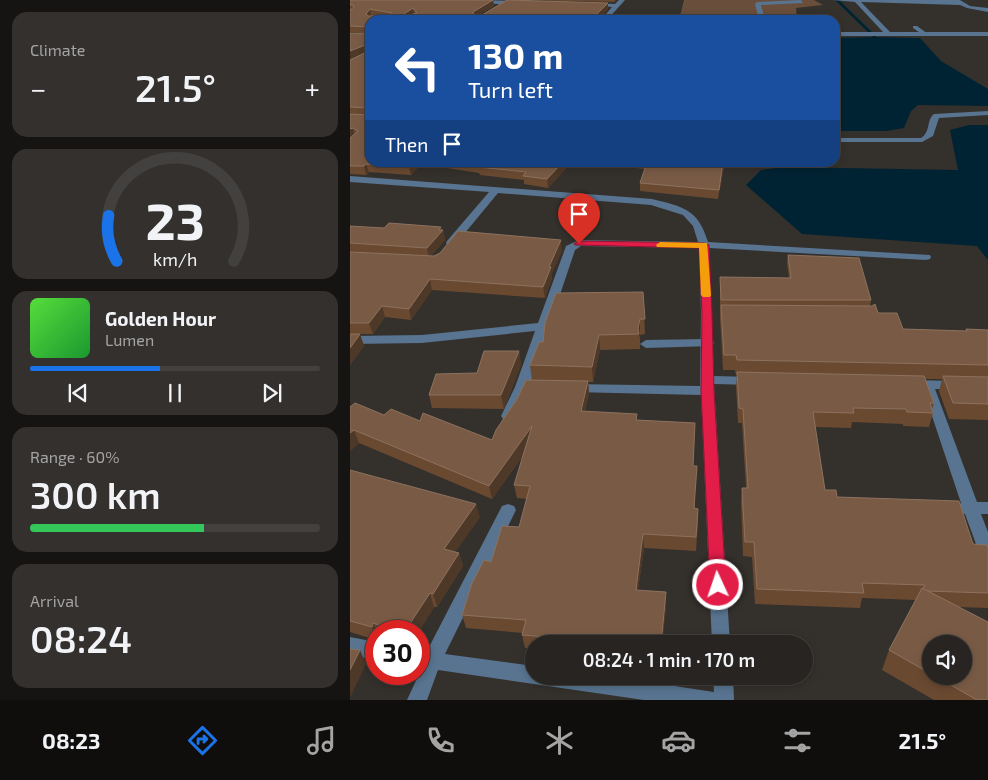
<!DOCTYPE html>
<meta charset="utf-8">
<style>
body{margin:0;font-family:"Exo 2",sans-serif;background:#33302e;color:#f1f3f6;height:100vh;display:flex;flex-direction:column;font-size:19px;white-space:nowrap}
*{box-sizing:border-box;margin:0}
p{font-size:16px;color:#a4a4a5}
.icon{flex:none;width:28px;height:28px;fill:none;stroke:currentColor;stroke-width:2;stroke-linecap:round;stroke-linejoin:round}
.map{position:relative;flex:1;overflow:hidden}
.panel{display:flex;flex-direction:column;gap:12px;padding:12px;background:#151412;width:350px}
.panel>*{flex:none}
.banner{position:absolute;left:15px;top:15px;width:475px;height:152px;border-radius:15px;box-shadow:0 2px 8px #0003,0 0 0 1px #43413f;background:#1a4fa0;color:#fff;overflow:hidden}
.controls{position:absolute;left:572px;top:635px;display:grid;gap:10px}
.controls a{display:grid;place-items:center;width:50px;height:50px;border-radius:50%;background:#272421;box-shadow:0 2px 8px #0003,0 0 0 1px #43413f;font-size:25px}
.speed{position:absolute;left:15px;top:620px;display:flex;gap:10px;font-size:25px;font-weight:700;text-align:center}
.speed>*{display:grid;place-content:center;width:65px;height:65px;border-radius:50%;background:#272421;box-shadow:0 2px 8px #0003,0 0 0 1px #43413f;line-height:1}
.speed .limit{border:8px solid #d22;background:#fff;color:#111}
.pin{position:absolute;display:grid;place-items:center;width:42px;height:42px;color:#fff;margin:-51px -21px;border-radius:50% 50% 50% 0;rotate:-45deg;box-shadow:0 0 5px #0007}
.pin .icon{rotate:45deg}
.me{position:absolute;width:55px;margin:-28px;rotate:357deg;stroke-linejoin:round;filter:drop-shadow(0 0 4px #0008)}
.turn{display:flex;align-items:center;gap:18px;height:105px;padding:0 20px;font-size:22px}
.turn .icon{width:65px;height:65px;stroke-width:2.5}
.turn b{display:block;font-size:35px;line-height:42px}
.then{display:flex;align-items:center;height:48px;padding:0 20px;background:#0003;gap:10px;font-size:19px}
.big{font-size:38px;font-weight:600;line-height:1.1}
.panel .card{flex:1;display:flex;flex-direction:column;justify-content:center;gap:8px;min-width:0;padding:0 18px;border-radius:15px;background:#33302e}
.panel .dial{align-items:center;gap:0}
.dial svg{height:130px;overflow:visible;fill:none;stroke:#43413f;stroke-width:7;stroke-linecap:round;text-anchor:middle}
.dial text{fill:#f1f3f6;stroke:none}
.song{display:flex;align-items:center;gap:15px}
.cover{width:60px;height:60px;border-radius:8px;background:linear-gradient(135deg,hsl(110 70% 55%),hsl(130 70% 35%))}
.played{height:5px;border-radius:2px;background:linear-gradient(90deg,#1a73e8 45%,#43413f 45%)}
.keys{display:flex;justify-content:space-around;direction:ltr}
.heat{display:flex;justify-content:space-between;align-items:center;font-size:28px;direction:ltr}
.charge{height:8px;border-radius:4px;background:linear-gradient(90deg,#34c759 60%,#43413f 0)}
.trip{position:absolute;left:175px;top:635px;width:288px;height:50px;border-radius:25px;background:#272421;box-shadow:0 2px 8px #0003,0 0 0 1px #43413f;font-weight:600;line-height:50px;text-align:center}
.tab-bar{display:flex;height:80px;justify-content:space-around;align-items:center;background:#100e0d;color:#a4a4a5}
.tab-bar .icon{width:35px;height:35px}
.tab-bar .selected{color:#1a73e8}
.tab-bar b{font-size:22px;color:#f1f3f6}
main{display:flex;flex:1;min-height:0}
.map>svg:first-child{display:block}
</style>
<main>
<section class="panel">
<div class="card"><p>Climate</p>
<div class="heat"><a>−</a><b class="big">21.5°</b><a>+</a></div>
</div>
<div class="card dial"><svg viewBox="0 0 100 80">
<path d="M14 69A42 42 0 1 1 86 69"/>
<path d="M14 69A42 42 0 0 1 9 41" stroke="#1a73e8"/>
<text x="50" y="56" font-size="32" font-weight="700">23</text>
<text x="50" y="72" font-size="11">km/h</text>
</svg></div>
<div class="card">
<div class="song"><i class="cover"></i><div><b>Golden Hour</b><p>Lumen</p></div></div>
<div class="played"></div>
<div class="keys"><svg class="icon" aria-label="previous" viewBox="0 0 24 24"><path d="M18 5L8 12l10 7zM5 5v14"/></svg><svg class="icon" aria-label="pause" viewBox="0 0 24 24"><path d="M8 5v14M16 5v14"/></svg><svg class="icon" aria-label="next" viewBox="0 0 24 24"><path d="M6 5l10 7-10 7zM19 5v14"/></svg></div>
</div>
<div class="card"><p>Range · 60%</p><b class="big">300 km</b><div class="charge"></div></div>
<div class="card"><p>Arrival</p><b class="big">08:24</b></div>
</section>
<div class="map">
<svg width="638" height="700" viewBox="0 0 638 700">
<rect width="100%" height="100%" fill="#34302c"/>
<polygon fill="#694e3b" points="334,0 464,0 473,5 446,8 447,20 329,20"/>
<g fill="#002333">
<polygon points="525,37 570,38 591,61 638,89 638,106 568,105 561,111 554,128 537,131 485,131 485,38"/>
<polygon points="619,125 638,125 638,260 627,246 452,234 396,185 411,170 434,167 608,170 600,130"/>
</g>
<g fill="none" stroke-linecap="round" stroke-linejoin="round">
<polygon fill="#002333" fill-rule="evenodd" points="485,0 489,0 526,36 526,38 524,38"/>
<g fill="#587490" fill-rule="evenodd">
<polygon points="563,26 567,26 578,34 573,35 563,28"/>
<polygon points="358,339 362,340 364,343 362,346 296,348 290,344 296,340"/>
</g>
<g fill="#587490" fill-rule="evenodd">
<polygon points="128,0 168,1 171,3 168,5 126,3"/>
<polygon points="269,0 275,0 257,20 251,20 262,7 238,5 241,3 265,4"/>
<polygon points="451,0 453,3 411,5 415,20 409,20 405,4 407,2"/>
<polygon points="482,0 610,0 620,6 638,8 638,12 617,8 610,5 511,2 540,32 638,32 638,36 485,36 485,32 533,32 505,2"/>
<path d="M 638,111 L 638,115 L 589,118 L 583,136 L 572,142 L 485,142 L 485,138 L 571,138 C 581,132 576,120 584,114 Z"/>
<path d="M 0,176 L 302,199 C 334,207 348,209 358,242 L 580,255 L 581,257 L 580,259 L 576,260 L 359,248 L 364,376 L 403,377 L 410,381 L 403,385 L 364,384 L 380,644 L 362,644 L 351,395 L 222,392 L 217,391 L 215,388 L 217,385 L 222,384 L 350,386 L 351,313 L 349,248 L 231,246 L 225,250 L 179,387 L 163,419 L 153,419 L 151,416 L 165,387 L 185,331 L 72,343 L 0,344 L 0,336 L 72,335 L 188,323 L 216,246 L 229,240 L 348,242 L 343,226 L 333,215 L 301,205 L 148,193 L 105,245 L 97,245 L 96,243 L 97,241 L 139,192 L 0,182 Z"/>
<polygon points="560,380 608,381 615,385 608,389 585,389 627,502 638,502 638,514 631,514 638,532 638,562 632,560 630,555 615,514 608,512 606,508 611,503 573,389 555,387 553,384"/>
<polygon points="158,504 164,506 166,510 95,654 184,666 184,676 258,676 364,692 363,676 383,676 384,700 294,700 88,670 77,700 57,700 69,674 69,650 77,651 152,506"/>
<polygon points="0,637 26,642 26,660 0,655"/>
</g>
</g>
<g fill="#6a4931" fill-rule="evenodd">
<polygon points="0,0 143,0 144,6 129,15 258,9 248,20 20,162 222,162 198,188 174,184 174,180 130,175 129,173 71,164 61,175 19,172 16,175 0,174 0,138 1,137 0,138 0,60 19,50 0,59 19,34 0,32"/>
<polygon points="170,0 266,0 264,2"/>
<polygon points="228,162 375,162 368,199 290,191 290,183 295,169"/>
<polygon points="0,226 34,228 93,230 95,240 81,256 212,251 202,273 202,278 195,298 82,290 61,320 35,317 23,334 10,334 14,346 0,365"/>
<path d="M 438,255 L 521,300 L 520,306 L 528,313 L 553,329 L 615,331 L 616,329 L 638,330 L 638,420 L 599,419 L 589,391 L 592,379 L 575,379 L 584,403 L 582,410 L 583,413 L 579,427 L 553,426 L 553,424 L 502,422 L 501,428 L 465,427 L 475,490 L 487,497 L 623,544 L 638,547 L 638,608 L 608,607 L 638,700 L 584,700 L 532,670 L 539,650 L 566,600 L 512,598 L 510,608 L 405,604 L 402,557 L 393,556 L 391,503 L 392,488 L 396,488 L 392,423 L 388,423 L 386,386 L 387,375 L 386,375 L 385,370 L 373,370 L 370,319 L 370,277 L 439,278 L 437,263 ZM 581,644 L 614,676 L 581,676 Z"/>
<polygon points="293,292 295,334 290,335 290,349 250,350 243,382 238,382 239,394 235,411 287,420 345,423 343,466 345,508 348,522 346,551 294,548 288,590 316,606 312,644 184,644 184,649 175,648 172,635 173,633 116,628 112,615 141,562 169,527 177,499 167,498 164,485 174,454 142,499 9,443 0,451 0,407 34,415 70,421 142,440 182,380 180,365 193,342"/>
<polygon points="169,351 171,365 154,409 82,408 79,395 127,373"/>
<polygon points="0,470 130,517 105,552 109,553 113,566 87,607 84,607 69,631 26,631 26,640 0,632"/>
</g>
<g fill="#4e3827">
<polygon points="143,0 144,6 124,18 123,12"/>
<polygon points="258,3 258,9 248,20 242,20"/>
<polygon points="63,8 64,14 55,20 54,14"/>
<polygon points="20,9 21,15 17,20 16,14"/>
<polygon points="18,44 19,50 0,59 0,51"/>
<polygon points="3,128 5,136 0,137 0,129"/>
<polygon points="63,162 71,162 71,164 61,175 59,167"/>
<polygon points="213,162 222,162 198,188 197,179"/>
<polygon points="373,162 375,162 368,199 369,190"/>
<polygon points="16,164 19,172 16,175 14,166"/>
<polygon points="91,227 92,231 93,230 95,240 79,258 77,248"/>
<polygon points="211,240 212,251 202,273 202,278 195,298 193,287 199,267"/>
<polygon points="80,279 82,290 61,320 59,309"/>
<polygon points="32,306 35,317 23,334 19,323"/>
<polygon points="290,319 290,335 289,338 288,328"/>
<polygon points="10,334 14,346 0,365 0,348"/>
<polygon points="249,335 250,350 243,382 242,367"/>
<polygon points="169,351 171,365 154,409 151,395"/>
<polygon points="238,381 239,394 232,424 231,411"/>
<polygon points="182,426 184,439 142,499 139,486"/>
<polygon points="4,430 9,443 0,451 0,433"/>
<polygon points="126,504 130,517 98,562 94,549"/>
<polygon points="293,534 294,548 286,604 286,590"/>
<polygon points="109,553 113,566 87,607 83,594"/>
<polygon points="316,592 316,606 312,644 311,644"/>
<polygon points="80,593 84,607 69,631 55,631"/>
<polygon points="23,623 27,631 26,639 22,627"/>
<polygon points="10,650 16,664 0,698 0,670"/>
</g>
<g fill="#795b45" stroke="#8c725f" fill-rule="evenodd">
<path d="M 0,0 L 143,0 L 123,12 L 124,16 L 132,15 L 157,0 L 258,3 L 242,19 L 253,20 L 20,20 L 20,28 L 20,27 L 0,26 L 0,10 L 4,7 L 3,5 L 0,5 ZM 63,8 L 67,13 L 56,16 L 54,14 ZM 20,9 L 42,13 L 41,16 L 18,16 L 16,14 Z"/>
<polygon points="0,33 18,34 20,33 20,45 18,44 0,51"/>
<polygon points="20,47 20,162 63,162 59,167 16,164 14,166 0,166 0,138 8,131 3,128 0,129 0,114 18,115 20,113 19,108 0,107 0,60 19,51"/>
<polygon points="114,162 213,162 197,179 173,176 176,172 128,167 130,165"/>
<polygon points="297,162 373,162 369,190 290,183"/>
<polygon points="39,223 91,227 89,230 93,230 77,248 0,243 0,226 34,228"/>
<polygon points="108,231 211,240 199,267 201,267 193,287 80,279 59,309 32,306 19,323 0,323 0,252 84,256 90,253"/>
<polygon points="438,255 509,258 521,300 371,300 370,277 441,278"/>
<polygon points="293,292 295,319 290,319 288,328 289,334 249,335 242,367 180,365 189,342 193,342 195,323 206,293"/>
<polygon points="525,304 528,313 547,313 553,329 617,331 616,329 638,330 638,365 387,360 386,355 374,355 371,305 522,306"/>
<polygon points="0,334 10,334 0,348"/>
<polygon points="134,351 169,351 151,395 79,395 86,374 127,373"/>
<polygon points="387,372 574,376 584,403 580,403 583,413 557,412 556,409 503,408 504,413 463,412 475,490 486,490 487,497 609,501 623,544 636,545 638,547 638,593 576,591 573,589 575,585 512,583 514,593 407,589 404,542 395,542 392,488 398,488 393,409 389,408"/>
<polygon points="593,376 638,377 638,404 603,403"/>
<polygon points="176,380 238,381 231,411 287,414 286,420 345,423 343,466 347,466 344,508 348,509 346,537 293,534 286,590 316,592 311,644 236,644 236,640 172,635 176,620 112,615 122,583 134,560 141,562 152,526 169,527 180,486 164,485 182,426 139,486 4,430 0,433 0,407 5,403 34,415 41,409 70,421 73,413 142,440 146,430 167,399"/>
<polygon points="0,470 126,504 94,549 109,553 83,594 80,593 55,631 49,631 23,623 22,627 0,621"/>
<polygon points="572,588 638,622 638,700 627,700 585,676 614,676 614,644 581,644 581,674 539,650"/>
<polygon points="0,649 10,650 0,670"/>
</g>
<polygon fill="#e11d48" stroke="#92132f" points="229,241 354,243 359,245 362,313 364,391 376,585 374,590 368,592 363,590 360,585 351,391 352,313 349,248 226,245 224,244"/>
<polygon fill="#f59e0b" points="310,242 357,243 361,295 360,297 353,297 351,295 349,248 307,247 306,245"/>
</svg>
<div class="controls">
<a><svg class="icon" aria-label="sound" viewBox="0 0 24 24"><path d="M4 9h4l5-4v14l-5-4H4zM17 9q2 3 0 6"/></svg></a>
</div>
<div class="speed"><div class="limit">30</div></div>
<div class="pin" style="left:229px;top:244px;background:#d93025"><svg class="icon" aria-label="arrive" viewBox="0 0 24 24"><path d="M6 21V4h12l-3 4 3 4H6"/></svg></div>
<svg class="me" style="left:368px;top:585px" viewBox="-20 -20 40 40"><circle r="17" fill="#e11d48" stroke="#fff" stroke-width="3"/><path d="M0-11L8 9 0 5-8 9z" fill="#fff"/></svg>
<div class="trip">08:24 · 1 min · 170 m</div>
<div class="banner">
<div class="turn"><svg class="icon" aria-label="left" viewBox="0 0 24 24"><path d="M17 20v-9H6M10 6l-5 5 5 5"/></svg><div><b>130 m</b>Turn left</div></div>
<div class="then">Then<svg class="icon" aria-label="arrive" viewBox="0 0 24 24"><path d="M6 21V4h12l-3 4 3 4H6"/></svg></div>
</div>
</div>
</main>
<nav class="tab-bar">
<b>08:23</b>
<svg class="icon selected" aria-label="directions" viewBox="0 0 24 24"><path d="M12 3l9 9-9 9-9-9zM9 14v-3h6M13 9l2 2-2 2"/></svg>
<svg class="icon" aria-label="music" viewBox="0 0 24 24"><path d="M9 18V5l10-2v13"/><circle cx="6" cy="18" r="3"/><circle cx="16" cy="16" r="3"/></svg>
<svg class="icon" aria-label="phone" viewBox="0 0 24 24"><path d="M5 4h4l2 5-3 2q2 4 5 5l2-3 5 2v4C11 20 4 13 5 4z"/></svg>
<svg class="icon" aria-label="climate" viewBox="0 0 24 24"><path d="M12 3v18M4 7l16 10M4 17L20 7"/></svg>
<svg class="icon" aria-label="car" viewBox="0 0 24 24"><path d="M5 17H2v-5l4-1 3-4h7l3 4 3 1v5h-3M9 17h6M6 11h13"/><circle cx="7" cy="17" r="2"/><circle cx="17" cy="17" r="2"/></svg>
<svg class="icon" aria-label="filters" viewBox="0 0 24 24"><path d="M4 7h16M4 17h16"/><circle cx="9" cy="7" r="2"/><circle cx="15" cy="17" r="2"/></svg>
<b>21.5°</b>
</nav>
